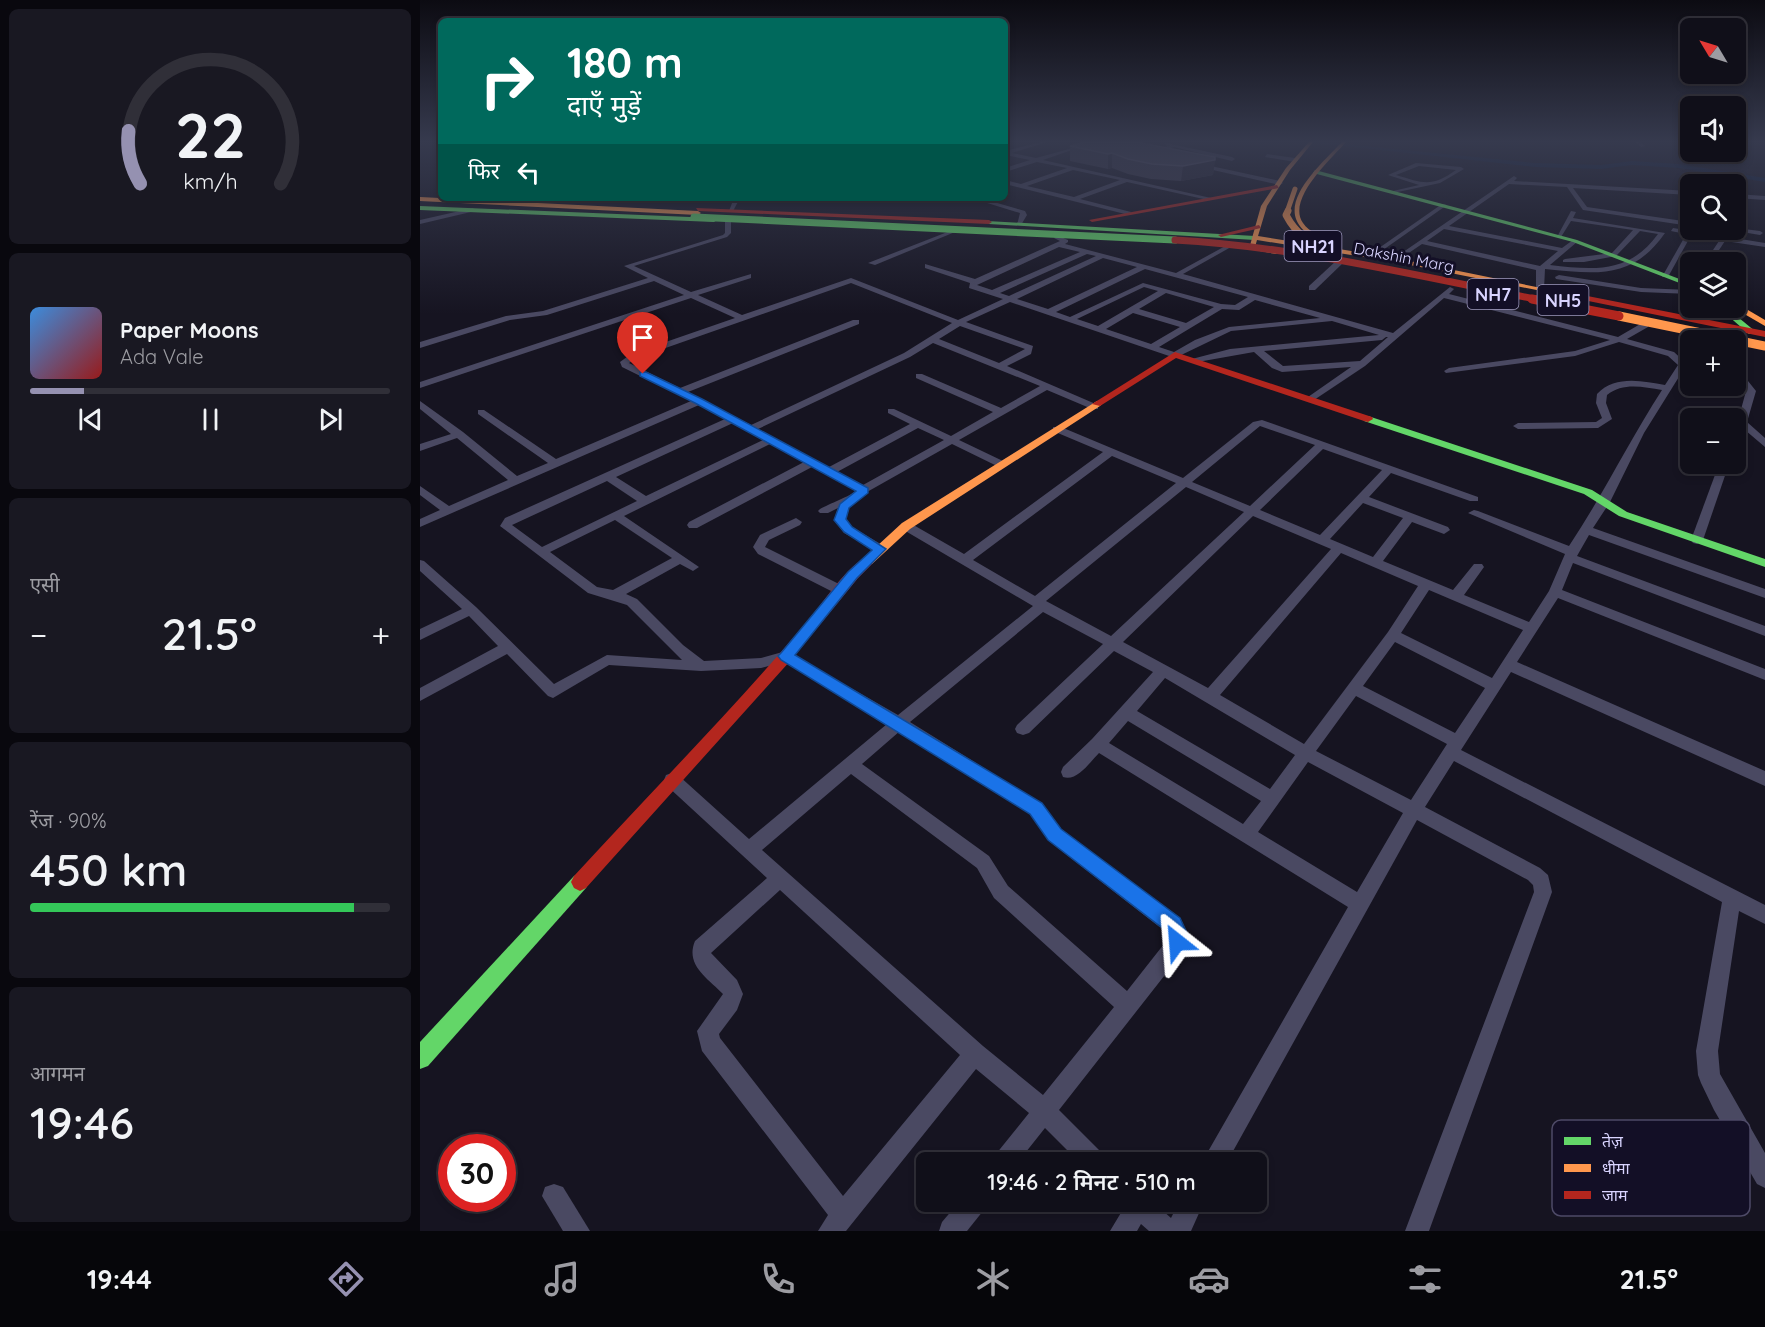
<!DOCTYPE html>
<html lang="hi">
<meta charset="utf-8">
<style>
body{margin:0;font-family:Quicksand,"Noto Sans Devanagari",sans-serif;background:#191822;color:#f1f3f6;height:100vh;display:flex;flex-direction:column;font-size:22px;white-space:nowrap}
*{box-sizing:border-box;margin:0}
p{font-size:20px;color:#9c9ca2}
.icon{flex:none;width:33px;height:33px;fill:none;stroke:currentColor;stroke-width:2;stroke-linecap:round;stroke-linejoin:round}
.map{position:relative;flex:1;overflow:hidden}
.details{display:flex;flex-direction:column;gap:9px;padding:9px;background:#09080e;width:420px}
.details>*{flex:none}
.banner{position:absolute;left:18px;top:18px;width:570px;height:183px;border-radius:9px;box-shadow:0 3px 9px #0003,0 0 0 2px #302f38;background:#00695c;color:#fff;overflow:hidden}
.needle{width:39px;rotate:308deg}
.controls{position:absolute;left:1260px;top:18px;display:grid;gap:12px}
.controls a{display:grid;place-items:center;width:66px;height:66px;border-radius:9px;background:#100f19;box-shadow:0 3px 9px #0003,0 0 0 2px #302f38;font-size:30px}
.speed{position:absolute;left:18px;top:1134px;display:flex;gap:12px;font-size:30px;font-weight:700;text-align:center}
.speed>*{display:grid;place-content:center;width:78px;height:78px;border-radius:50%;background:#100f19;box-shadow:0 3px 9px #0003,0 0 0 2px #302f38;line-height:1}
.speed .limit{border:9px solid #d22;background:#fff;color:#111}
.pin{position:absolute;display:grid;place-items:center;width:51px;height:51px;color:#fff;margin:-62px -26px;border-radius:50% 50% 50% 0;rotate:-45deg;box-shadow:0 0 6px #0007}
.pin .icon{rotate:45deg}
.me{position:absolute;width:66px;margin:-33px;rotate:332deg;stroke-linejoin:round;filter:drop-shadow(0 0 4px #0008)}
.turn{display:flex;align-items:center;gap:21px;height:126px;padding:0 30px;font-size:27px}
.turn .icon{width:78px;height:78px;stroke-width:2.5}
.turn b{display:block;font-size:42px;line-height:51px}
.then{display:flex;align-items:center;height:57px;padding:0 30px;background:#0003;gap:12px;font-size:22px}
.big{font-size:45px;font-weight:600;line-height:1.1}
.details .widget{flex:1;display:flex;flex-direction:column;justify-content:center;gap:9px;min-width:0;padding:0 21px;border-radius:9px;background:#191822}
.details .dial{align-items:center;gap:0}
.dial svg{height:156px;overflow:visible;fill:none;stroke:#302f38;stroke-width:7;stroke-linecap:round;text-anchor:middle}
.dial text{fill:#f1f3f6;stroke:none}
.song{display:flex;align-items:center;gap:18px}
.cover{width:72px;height:72px;border-radius:9px;background:linear-gradient(135deg,hsl(210 70% 55%),hsl(0 70% 35%))}
.played{height:6px;border-radius:3px;background:linear-gradient(90deg,#9591b1 15%,#302f38 15%)}
.keys{display:flex;justify-content:space-around;direction:ltr}
.heat{display:flex;justify-content:space-between;align-items:center;font-size:33px;direction:ltr}
.charge{height:9px;border-radius:4px;background:linear-gradient(90deg,#34c759 90%,#302f38 0)}
.trip{position:absolute;left:496px;top:1152px;width:351px;height:60px;border-radius:9px;background:#100f19;box-shadow:0 3px 9px #0003,0 0 0 2px #302f38;font-weight:600;line-height:60px;text-align:center}
.dock{display:flex;height:96px;justify-content:space-around;align-items:center;background:#06060a;color:#9c9ca2}
.dock .icon{width:42px;height:42px}
.dock .selected{color:#9591b1}
.dock b{font-size:27px;color:#f1f3f6}
main{display:flex;flex:1;min-height:0}
.map>svg:first-child{display:block}
</style>
<main>
<section class="details">
<div class="widget dial"><svg viewBox="0 0 100 80">
<path d="M14 69A42 42 0 1 1 86 69"/>
<path d="M14 69A42 42 0 0 1 8 42" stroke="#9591b1"/>
<text x="50" y="56" font-size="32" font-weight="700">22</text>
<text x="50" y="72" font-size="11">km/h</text>
</svg></div>
<div class="widget">
<div class="song"><i class="cover"></i><div><b>Paper Moons</b><p>Ada Vale</p></div></div>
<div class="played"></div>
<div class="keys"><svg class="icon" aria-label="previous" viewBox="0 0 24 24"><path d="M18 5L8 12l10 7zM5 5v14"/></svg><svg class="icon" aria-label="pause" viewBox="0 0 24 24"><path d="M8 5v14M16 5v14"/></svg><svg class="icon" aria-label="next" viewBox="0 0 24 24"><path d="M6 5l10 7-10 7zM19 5v14"/></svg></div>
</div>
<div class="widget"><p>एसी</p>
<div class="heat"><a>−</a><b class="big">21.5°</b><a>+</a></div>
</div>
<div class="widget"><p>रेंज · 90%</p><b class="big">450 km</b><div class="charge"></div></div>
<div class="widget"><p>आगमन</p><b class="big">19:46</b></div>
</section>
<div class="map">
<svg width="1345" height="1231" viewBox="0 0 1345 1231">
<rect width="100%" height="100%" fill="#161421"/>
<g fill="none" stroke-linecap="round" stroke-linejoin="round">
<polygon fill="#0b1e41" fill-rule="evenodd" points="887,142 903,142 1115,163 1181,165 1212,161 1259,164 1345,178 1345,182 1259,168 1212,165 1181,169 1115,167"/>
<g fill="#4a4962" fill-rule="evenodd">
<path d="M 621,142 L 627,142 L 592,153 L 616,158 L 675,142 L 623,160 L 791,198 L 788,200 L 707,182 L 660,199 L 711,212 L 709,215 L 585,184 L 585,180 L 601,184 L 647,168 L 617,162 L 585,172 L 585,168 L 610,160 L 585,155 L 585,151 ZM 653,170 L 700,180 L 654,197 L 607,186 Z"/>
<polygon points="1216,142 1220,142 1225,146 1221,147"/>
<polygon points="746,143 812,157 815,159 812,161 754,147 731,154 728,152 748,146 744,144"/>
<polygon points="847,154 875,158 878,160 875,162 845,157"/>
<polygon points="777,163 860,181 863,183 860,185 775,166"/>
<path d="M 996,163 L 1041,167 L 1044,169 L 1020,183 L 973,193 L 973,191 L 999,185 L 968,175 ZM 999,166 L 1036,170 C 1011,188 1003,183 976,175 Z"/>
<path d="M 1094,176 L 1097,178 L 1094,181 L 1270,191 L 1270,195 L 1153,188 L 1167,207 L 1270,222 L 1270,226 L 1163,210 L 1147,187 L 1089,184 L 1029,226 L 1142,248 L 1153,240 L 1157,240 L 1157,242 L 1130,265 C 1174,270 1209,274 1238,234 L 1220,231 L 1196,256 L 1164,262 L 1143,262 L 1143,260 L 1145,259 L 1192,253 L 1213,230 L 1151,221 L 1141,237 L 1137,237 L 1151,211 L 1156,212 L 1153,218 L 1245,233 C 1212,280 1177,274 1125,269 L 1124,289 L 1120,291 L 1116,289 L 1116,270 L 1002,244 L 977,261 L 973,261 L 973,259 ZM 1024,229 L 1138,251 L 1120,266 L 1007,241 Z"/>
<polygon points="1316,194 1345,196 1345,200 1316,198"/>
<polygon points="314,198 320,198 313,211 309,211"/>
<polygon points="551,198 560,198 605,211 607,215 601,225 597,225 600,213"/>
<polygon points="1022,204 1027,205 953,257 949,257 949,255"/>
<polygon points="53,208 55,211 0,224 0,220"/>
<path d="M 308,219 L 311,221 L 311,233 L 307,237 L 214,266 L 271,292 L 331,274 L 331,278 L 278,295 L 322,315 L 431,278 L 538,320 L 583,299 L 549,288 L 550,283 L 505,268 L 505,264 L 555,279 L 640,241 L 634,238 L 636,235 L 648,240 L 648,242 L 645,244 L 756,273 L 809,244 L 811,247 L 763,274 L 973,333 L 1030,287 L 1034,289 L 1029,294 L 1198,337 L 1222,323 L 1228,323 L 1228,327 L 1207,339 L 1254,352 L 1267,364 L 1224,433 L 1190,502 L 1173,528 L 1345,589 L 1345,598 L 1169,535 L 1157,556 L 1345,626 L 1345,636 L 1153,563 L 1142,590 L 1345,669 L 1345,680 L 1138,598 L 1097,662 L 1345,771 L 1345,786 L 1091,672 L 1041,750 L 1345,905 L 1345,924 L 1319,911 L 1298,1051 L 1300,1074 L 1345,1153 L 1345,1188 L 1337,1184 L 1294,1110 L 1281,1083 L 1278,1075 L 1276,1051 L 1302,902 L 1034,761 L 1005,807 L 1120,868 L 1128,875 L 1132,892 L 1009,1231 L 985,1231 L 1114,892 L 1113,885 L 1108,880 L 997,820 L 807,1162 L 782,1162 L 928,907 L 679,753 C 670,762 657,782 643,777 L 641,772 L 643,767 L 672,739 L 733,672 L 694,651 L 609,733 L 603,735 L 597,733 L 595,729 L 597,725 L 683,644 L 623,612 L 490,722 L 622,804 L 641,829 L 760,918 L 768,933 L 759,957 L 639,1110 L 683,1154 L 687,1162 L 659,1162 L 625,1128 L 598,1162 L 572,1162 L 576,1154 L 609,1113 L 556,1069 L 426,1231 L 398,1231 L 408,1215 L 282,1051 L 277,1031 L 303,994 C 287,978 265,965 275,941 L 347,878 L 246,785 L 244,780 L 246,775 L 252,773 L 258,775 L 329,839 L 467,724 L 364,662 L 341,668 L 281,671 L 189,665 L 133,698 L 128,696 L 87,654 L 0,701 L 0,688 L 78,646 L 49,616 L 0,640 L 0,629 L 42,609 L 0,571 L 0,560 L 4,561 L 56,607 L 134,684 L 187,655 L 262,660 L 207,605 L 168,593 L 80,526 L 85,518 L 305,419 L 279,405 L 0,527 L 0,519 L 20,510 L 0,495 L 0,486 L 29,506 L 88,480 L 37,438 L 0,451 L 0,444 L 31,434 L 0,409 L 0,401 L 43,432 L 97,476 L 128,463 L 58,414 L 58,410 L 64,410 L 136,459 L 271,401 L 202,367 L 200,362 L 211,354 L 315,318 L 271,298 L 0,388 L 0,382 L 264,295 L 234,281 L 127,315 L 90,320 L 0,348 L 0,342 L 86,316 L 123,311 L 228,278 L 204,266 L 303,235 L 305,233 L 305,221 ZM 639,247 L 660,252 L 572,290 L 557,285 ZM 667,254 L 676,256 L 589,296 L 580,293 ZM 683,258 L 717,267 L 628,309 L 597,299 ZM 725,269 L 828,297 L 815,305 L 801,304 L 723,283 L 650,317 L 636,312 ZM 431,283 L 532,323 L 484,353 L 331,425 L 268,392 L 439,324 L 439,320 L 433,320 L 260,388 L 209,363 L 217,358 ZM 724,287 L 738,291 L 678,326 L 657,319 ZM 746,293 L 794,307 L 766,323 L 719,309 ZM 1024,298 L 1190,340 L 1155,351 L 1029,368 L 1024,371 L 1026,373 L 1155,356 L 1199,342 L 1248,356 L 1258,365 L 1245,385 C 1222,381 1195,375 1177,394 L 1176,403 L 1182,418 L 1176,422 L 1098,423 L 1093,426 L 1098,429 L 1178,428 L 1192,419 L 1186,403 L 1187,395 C 1203,382 1223,387 1242,390 C 1209,441 1183,495 1149,546 L 1058,511 L 1054,510 L 1048,513 L 1145,554 L 1129,591 L 1109,622 L 1044,595 L 1064,567 L 1062,564 L 1054,564 L 1033,590 L 963,561 L 992,522 L 1024,534 L 1030,530 L 1028,527 L 949,497 L 971,473 L 1050,501 L 1058,501 L 1058,497 L 842,420 L 833,422 L 763,478 L 641,427 L 633,427 L 633,431 L 683,452 L 544,554 L 490,523 L 482,523 L 480,526 L 482,529 L 613,606 L 478,715 L 366,651 L 341,658 L 284,661 L 263,645 L 217,599 L 206,594 L 260,564 L 273,571 L 279,567 L 204,516 L 350,444 L 384,462 L 269,522 L 267,525 L 269,528 L 277,528 L 392,467 L 436,491 C 430,496 409,504 400,509 L 398,511 L 400,513 L 408,513 L 418,508 L 414,520 L 424,533 L 460,553 L 464,552 L 466,549 L 464,546 L 432,527 L 426,520 L 429,508 L 447,492 L 532,444 L 577,466 L 585,466 L 585,462 L 539,440 L 627,390 L 672,409 L 678,409 L 678,405 L 587,366 L 611,354 L 613,346 L 546,322 L 590,302 L 755,358 L 811,331 L 912,321 L 959,335 L 810,349 L 768,360 L 772,363 L 834,352 L 852,368 L 862,372 L 931,367 L 888,397 L 888,401 L 891,402 L 945,366 ZM 835,300 L 900,318 L 809,327 L 775,340 L 754,352 L 739,347 L 802,309 L 819,310 ZM 713,313 L 760,327 L 731,344 L 686,329 ZM 540,326 L 605,349 L 579,363 L 519,339 ZM 966,337 L 968,337 L 940,361 L 863,366 L 844,351 L 962,340 ZM 513,343 L 620,386 L 581,408 L 502,374 L 496,374 L 496,378 L 573,412 L 531,436 L 474,409 L 468,409 L 468,413 L 490,424 L 409,467 L 338,429 L 490,357 ZM 313,423 L 343,440 L 226,496 L 196,477 ZM 840,426 L 895,445 L 830,506 L 772,482 ZM 498,428 L 524,440 L 443,485 L 417,472 ZM 903,449 L 962,470 L 900,535 L 840,510 ZM 692,456 L 756,483 L 615,596 L 553,560 ZM 187,481 L 217,501 L 122,547 L 92,525 ZM 766,487 L 824,512 L 691,636 L 626,601 ZM 943,503 L 983,518 L 953,557 L 910,539 ZM 833,516 L 911,549 L 788,688 L 703,642 ZM 195,520 L 252,558 L 193,590 L 177,587 L 130,552 ZM 921,553 L 998,586 L 968,632 L 884,744 L 800,695 ZM 1009,590 L 1103,630 L 1072,678 L 981,633 ZM 975,642 L 1065,688 L 1035,733 L 943,686 ZM 745,678 L 875,755 L 850,789 L 717,711 ZM 936,696 L 1027,744 L 991,800 L 896,751 ZM 708,721 L 841,801 L 823,824 L 689,743 ZM 480,731 L 610,814 L 629,841 L 746,932 L 748,934 L 744,944 L 707,991 L 588,886 L 569,856 L 442,764 ZM 888,762 L 983,813 L 937,892 L 838,832 ZM 431,774 L 557,868 L 574,898 L 694,1007 L 623,1095 L 563,1046 L 342,850 ZM 360,890 L 540,1055 L 423,1196 L 300,1038 L 299,1034 L 317,1010 L 323,994 L 317,980 L 291,953 Z"/>
<polygon points="1253,228 1345,243 1345,247 1305,241 1291,262 1285,262 1299,241 1251,231"/>
<polygon points="1316,228 1340,231 1343,233 1340,235 1310,230"/>
<polygon points="530,231 535,232 455,265 448,263"/>
<polygon points="1264,238 1269,239 1248,277 1242,277"/>
<polygon points="916,261 923,263 895,290 889,290 889,286"/>
<polygon points="1139,275 1221,288 1270,290 1270,294 1221,292 1136,279 1135,277"/>
<polygon points="1316,376 1328,381 1336,391 1327,422 1345,438 1345,447 1325,430 1321,444 1316,447 1316,428 1326,391 1322,385 1316,382"/>
<polygon points="1299,464 1309,464 1283,540 1277,544 1273,543 1271,540"/>
<polygon points="376,518 382,522 380,525 349,540 345,547 425,587 427,590 425,593 415,593 338,554 333,547 340,535"/>
<polygon points="134,1184 143,1187 170,1231 143,1231 122,1196 125,1187"/>
<polygon points="539,1202 566,1202 563,1211 547,1231 519,1231 522,1222"/>
<polygon points="703,1202 733,1202 751,1218 759,1202 784,1202 771,1231 729,1231 721,1224 717,1231 690,1231 705,1206"/>
</g>
<g fill="#63d668" fill-rule="evenodd">
<polygon points="895,170 1157,240 1270,283 1270,287 1153,242 893,173"/>
<polygon points="0,206 294,218 297,220 294,222 0,210"/>
<polygon points="567,221 835,236 838,238 835,240 569,224"/>
<polygon points="1299,308 1307,308 1336,332 1329,334"/>
<polygon points="948,416 1172,490 1207,512 1345,559 1345,567 1199,516 1164,494 944,421 943,419"/>
<polygon points="160,873 166,876 169,882 166,888 8,1066 0,1069 0,1042 154,876"/>
</g>
<g fill="#ff974d" fill-rule="evenodd">
<polygon points="889,142 893,142 870,170 847,206 838,236 975,258 1141,292 1137,294 975,262 837,240 835,247 859,252 856,254 829,249 841,206 866,168"/>
<path d="M 922,142 L 926,142 C 912,158 866,199 883,223 C 889,232 901,236 910,241 L 908,244 C 840,219 892,173 922,142 Z"/>
<polygon points="0,197 278,211 281,213 278,215 0,201"/>
<polygon points="1316,303 1345,320 1345,326 1314,308"/>
<polygon points="677,401 682,404 680,406 490,529 452,564 444,564 442,561 444,558 482,523"/>
</g>
<g fill="#b3261e" fill-rule="evenodd">
<polygon points="857,185 859,188 672,222 669,220"/>
<polygon points="276,208 569,220 572,222 569,224 278,211"/>
<polygon points="839,225 841,228 801,237 798,235"/>
<polygon points="1137,290 1345,331 1345,337 1134,294 1133,292"/>
<polygon points="755,352 952,417 953,419 948,422 944,421 756,358 680,406 672,404"/>
<path d="M 448,557 L 454,561 L 452,564 L 438,578 L 371,660 L 166,888 L 160,891 L 154,888 L 151,882 L 154,876 C 233,790 316,706 392,616 C 404,601 430,562 448,557 Z"/>
</g>
<polyline stroke="#63d668" stroke-width="7" points="274,217 755,240"/>
<polyline stroke="#ff974d" stroke-width="5" points="867,212 875,189"/>
<path stroke="#ff974d" stroke-width="7" d="M 868,211 L 866,215 C 876,234 890,244 910,251"/>
<polyline stroke="#ff974d" stroke-width="9" points="1199,316 1345,346"/>
<path stroke="#b3261e" stroke-width="7" d="M 755,240 C 878,247 999,276 1120,300"/>
<polyline stroke="#b3261e" stroke-width="9" points="1112,299 1199,316"/>
</g>
<polygon fill="#403d50" points="650,146 795,157 793,175 761,181 731,179 708,174 692,168 688,169 650,161"/>
<g fill="#282635">
<polygon points="692,153 692,168 688,169 688,154"/>
<polygon points="795,160 793,175 761,181 763,166"/>
</g>
<polygon fill="#504e63" stroke="#66637b" stroke-width="1.5" points="666,142 716,142 795,157 795,160 763,166 732,164 708,159 692,153 688,154 650,146"/>
<linearGradient id="sky" x2="0" y2="1"><stop stop-color="#0c0b12"/><stop offset="0.45" stop-color="#363a4e"/><stop offset="1" stop-color="#363a4e" stop-opacity="0"/></linearGradient>
<rect width="1345" height="314" fill="url(#sky)"/>
<polygon fill="#1a73e8" stroke="#114b97" stroke-width="1.5" points="220,372 226,372 282,399 448,488 448,493 429,508 426,519 432,527 466,549 437,578 375,655 622,803 641,829 760,918 767,933 764,949 757,952 750,949 746,931 628,840 610,814 361,660 358,656 361,653 428,572 452,550 424,532 414,520 420,504 436,491 275,403 220,376"/>
<g text-anchor="middle" dominant-baseline="central" stroke-width="6" stroke-linejoin="round" paint-order="stroke">
<g font-size="16" fill="#d9d4ff" stroke="#130f26">
<text transform="translate(984 257) rotate(11)">Dakshin Marg</text>
</g>
<g fill="#130f26" stroke="#9e99be" stroke-width="1.5">
<rect x="864.5" y="231" width="57" height="30" rx="4.5"/>
<rect x="1047.5" y="279" width="51" height="30" rx="4.5"/>
<rect x="1117.5" y="285" width="51" height="30" rx="4.5"/>
</g>
<g font-size="18" font-weight="bold" fill="#d9d4ff">
<text x="893" y="246">NH21</text>
<text x="1073" y="294">NH7</text>
<text x="1143" y="300">NH5</text>
</g>
</g>
<rect x="1132" y="1120" width="198" height="96" rx="9" fill="#130f26" stroke="#4e4a67" stroke-width="1.5"/>
<rect x="1144" y="1137" width="27" height="8" fill="#63d668"/>
<rect x="1144" y="1164" width="27" height="8" fill="#ff974d"/>
<rect x="1144" y="1191" width="27" height="8" fill="#b3261e"/>
<g font-size="16" fill="#d9d4ff">
<text x="1182" y="1147">तेज़</text>
<text x="1182" y="1174">धीमा</text>
<text x="1182" y="1201">जाम</text>
</g>
</svg>
<div class="controls">
<a><svg class="needle" viewBox="-14 -14 28 28"><path d="M0-13l5 13h-10z" fill="#e53935"/><path d="M0 13l5-13h-10z" fill="#9c9ca2"/></svg></a>
<a><svg class="icon" aria-label="sound" viewBox="0 0 24 24"><path d="M4 9h4l5-4v14l-5-4H4zM17 9q2 3 0 6"/></svg></a>
<a><svg class="icon" aria-label="search" viewBox="0 0 24 24"><circle cx="10" cy="10" r="6"/><path d="M15 15l6 6"/></svg></a>
<a><svg class="icon" aria-label="layers" viewBox="0 0 24 24"><path d="M12 4l9 5-9 5-9-5zM3 14l9 5 9-5"/></svg></a>
<a>+</a>
<a>−</a>
</div>
<div class="speed"><div class="limit">30</div></div>
<div class="pin" style="left:223px;top:374px;background:#d93025"><svg class="icon" aria-label="arrive" viewBox="0 0 24 24"><path d="M6 21V4h12l-3 4 3 4H6"/></svg></div>
<svg class="me" style="left:757px;top:942px" viewBox="-20 -20 40 40"><path d="M0-17L14 15 0 8-14 15z" fill="#1a73e8" stroke="#fff" stroke-width="4"/></svg>
<div class="trip">19:46 · 2 मिनट · 510 m</div>
<div class="banner">
<div class="turn"><svg class="icon" aria-label="right" viewBox="0 0 24 24"><path d="M7 20v-9h11M14 6l5 5-5 5"/></svg><div><b>180 m</b>दाएँ मुड़ें</div></div>
<div class="then">फिर<svg class="icon" aria-label="left" viewBox="0 0 24 24"><path d="M17 20v-9H6M10 6l-5 5 5 5"/></svg></div>
</div>
</div>
</main>
<nav class="dock">
<b>19:44</b>
<svg class="icon selected" aria-label="directions" viewBox="0 0 24 24"><path d="M12 3l9 9-9 9-9-9zM9 14v-3h6M13 9l2 2-2 2"/></svg>
<svg class="icon" aria-label="music" viewBox="0 0 24 24"><path d="M9 18V5l10-2v13"/><circle cx="6" cy="18" r="3"/><circle cx="16" cy="16" r="3"/></svg>
<svg class="icon" aria-label="phone" viewBox="0 0 24 24"><path d="M5 4h4l2 5-3 2q2 4 5 5l2-3 5 2v4C11 20 4 13 5 4z"/></svg>
<svg class="icon" aria-label="climate" viewBox="0 0 24 24"><path d="M12 3v18M4 7l16 10M4 17L20 7"/></svg>
<svg class="icon" aria-label="car" viewBox="0 0 24 24"><path d="M5 17H2v-5l4-1 3-4h7l3 4 3 1v5h-3M9 17h6M6 11h13"/><circle cx="7" cy="17" r="2"/><circle cx="17" cy="17" r="2"/></svg>
<svg class="icon" aria-label="filters" viewBox="0 0 24 24"><path d="M4 7h16M4 17h16"/><circle cx="9" cy="7" r="2"/><circle cx="15" cy="17" r="2"/></svg>
<b>21.5°</b>
</nav>
